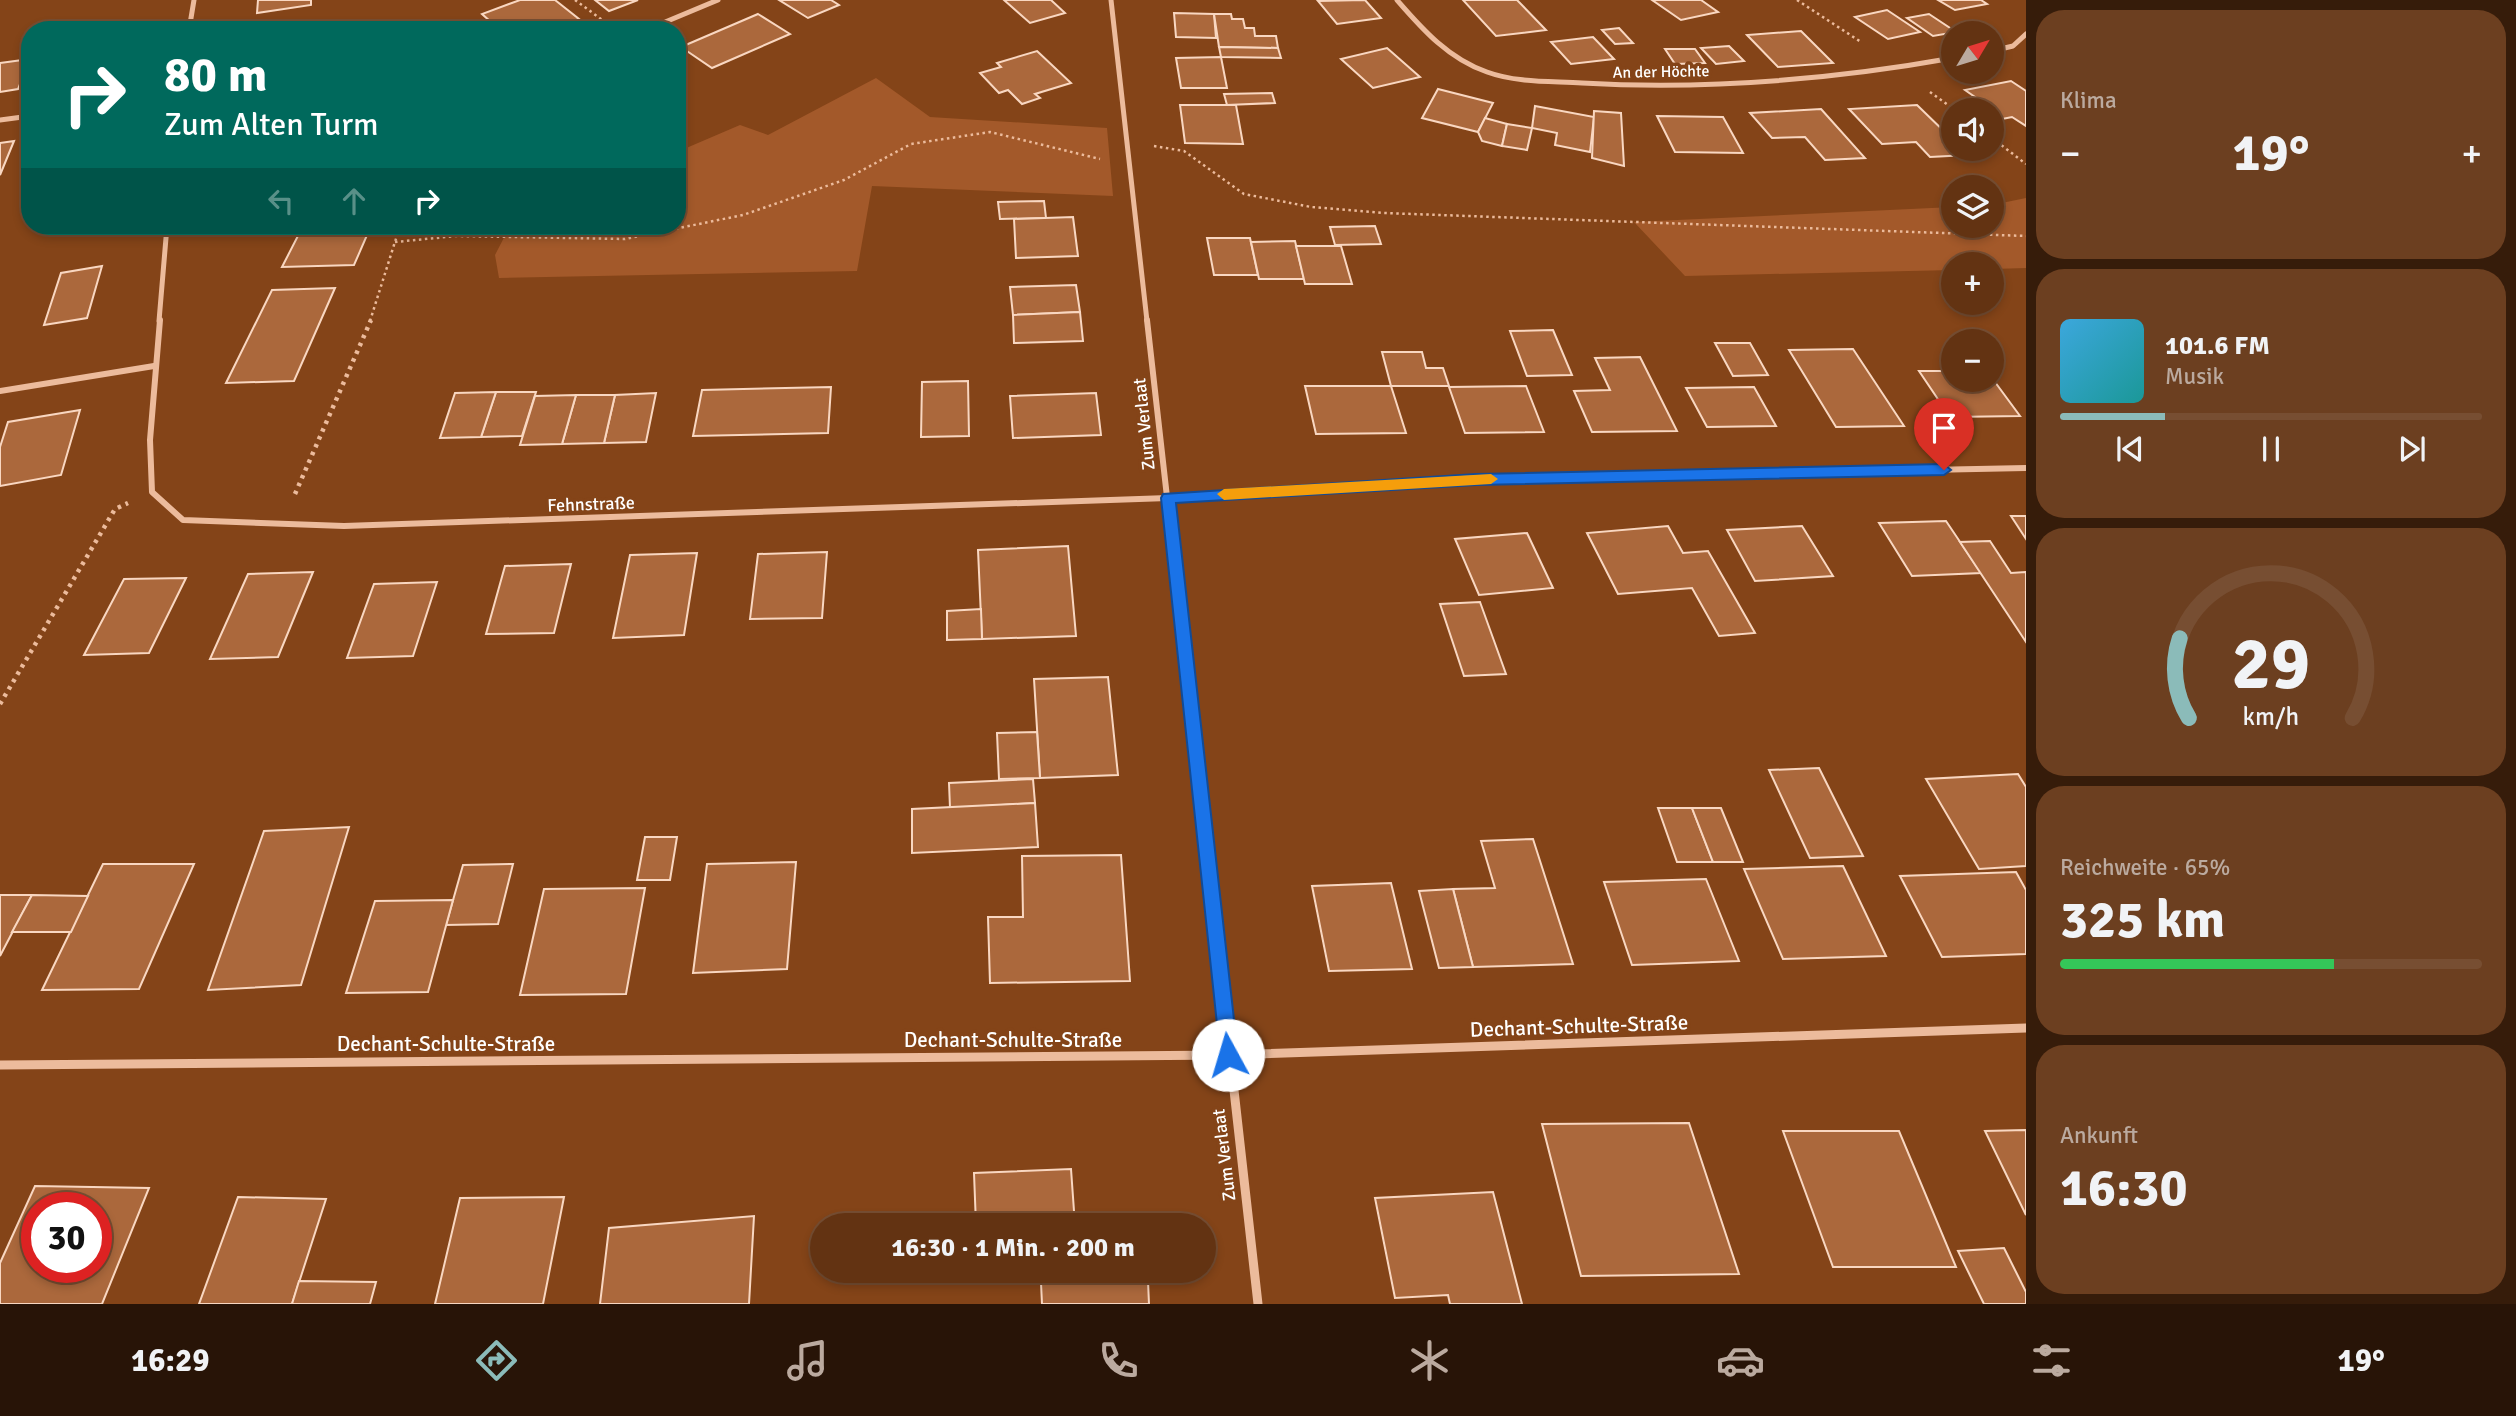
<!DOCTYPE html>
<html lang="de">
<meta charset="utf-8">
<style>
body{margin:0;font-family:Signika,sans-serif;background:#6c3f20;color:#f1f3f6;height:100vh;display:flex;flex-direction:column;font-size:26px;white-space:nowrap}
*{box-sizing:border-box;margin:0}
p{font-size:23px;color:#bbaa9f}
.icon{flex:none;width:38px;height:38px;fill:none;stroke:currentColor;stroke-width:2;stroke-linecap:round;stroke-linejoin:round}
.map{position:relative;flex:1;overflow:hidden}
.side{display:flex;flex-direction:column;gap:10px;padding:10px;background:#361c0a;width:490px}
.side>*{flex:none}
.banner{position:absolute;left:21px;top:21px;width:665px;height:214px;border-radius:28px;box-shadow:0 4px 10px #0003,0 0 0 2px #774e32;background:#00695c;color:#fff;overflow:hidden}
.needle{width:46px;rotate:52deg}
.fabs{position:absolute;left:1941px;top:21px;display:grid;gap:14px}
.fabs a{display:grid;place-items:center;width:63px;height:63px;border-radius:50%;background:#633312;box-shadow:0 4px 10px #0003,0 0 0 2px #774e32;font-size:35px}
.speed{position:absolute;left:21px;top:1192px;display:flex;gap:14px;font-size:35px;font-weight:700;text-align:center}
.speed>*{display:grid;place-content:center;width:91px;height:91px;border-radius:50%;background:#633312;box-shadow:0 4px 10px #0003,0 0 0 2px #774e32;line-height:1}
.speed .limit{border:10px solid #d22;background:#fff;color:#111}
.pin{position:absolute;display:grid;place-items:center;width:60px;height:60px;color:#fff;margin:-72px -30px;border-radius:50% 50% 50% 0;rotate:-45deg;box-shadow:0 0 7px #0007}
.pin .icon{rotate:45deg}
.me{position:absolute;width:77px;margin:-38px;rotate:354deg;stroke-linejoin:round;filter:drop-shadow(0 0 5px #0008)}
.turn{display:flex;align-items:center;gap:24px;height:147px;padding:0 28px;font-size:32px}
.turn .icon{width:91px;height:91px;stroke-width:2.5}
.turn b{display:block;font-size:49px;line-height:60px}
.lanes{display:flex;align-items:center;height:66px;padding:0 28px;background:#0003;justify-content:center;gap:35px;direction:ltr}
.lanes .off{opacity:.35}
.big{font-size:52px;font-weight:700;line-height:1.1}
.side .widget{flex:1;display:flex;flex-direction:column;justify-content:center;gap:10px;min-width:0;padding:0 24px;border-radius:28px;background:#6c3f20}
.side .dial{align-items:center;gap:0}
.dial svg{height:182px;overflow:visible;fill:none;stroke:#774e32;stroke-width:7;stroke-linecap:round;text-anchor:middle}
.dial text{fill:#f1f3f6;stroke:none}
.song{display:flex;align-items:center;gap:21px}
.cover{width:84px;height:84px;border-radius:10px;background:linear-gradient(135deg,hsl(200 70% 55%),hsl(180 70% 35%))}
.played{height:7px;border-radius:4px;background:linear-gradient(90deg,#8bbbb9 25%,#774e32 25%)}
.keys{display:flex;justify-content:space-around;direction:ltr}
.heat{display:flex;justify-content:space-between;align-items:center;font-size:38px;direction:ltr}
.charge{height:10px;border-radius:5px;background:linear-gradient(90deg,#34c759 65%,#774e32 0)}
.trip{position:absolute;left:810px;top:1213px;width:406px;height:70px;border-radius:35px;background:#633312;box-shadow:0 4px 10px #0003,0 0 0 2px #774e32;font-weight:700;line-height:70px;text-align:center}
.dock{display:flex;height:112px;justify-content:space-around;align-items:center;background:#281407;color:#bbaa9f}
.dock .icon{width:49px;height:49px}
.dock .current{color:#8bbbb9}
.dock b{font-size:32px;color:#f1f3f6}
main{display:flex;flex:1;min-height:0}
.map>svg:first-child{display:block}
</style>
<main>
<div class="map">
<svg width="2026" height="1304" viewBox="0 0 2026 1304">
<rect width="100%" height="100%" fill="#844418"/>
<g fill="#a3592a">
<polygon points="876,78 930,117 1107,128 1113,196 872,186 857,271 499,278 495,255 510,226 677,226 677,152 740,125 768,135"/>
<polygon points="2026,198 2026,268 1992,269 1992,264 1953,264 1953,270 1685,276 1634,222 1953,207 1953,226 1992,226 1992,205"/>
</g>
<g fill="#ab683c" stroke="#f9d7c1" stroke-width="2" fill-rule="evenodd">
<polygon points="258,0 311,0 311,5 257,13"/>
<polygon points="520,0 555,0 579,19 550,30 500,30 482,14"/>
<polygon points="595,0 638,0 609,11"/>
<polygon points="779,0 831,0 839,5 808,18"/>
<polygon points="1004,0 1051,0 1065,13 1030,23"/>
<polygon points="1365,0 1381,18 1337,24 1318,1"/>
<polygon points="1463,0 1517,0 1546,30 1496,36"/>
<polygon points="1652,0 1701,0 1718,12 1681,20"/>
<polygon points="1938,0 1981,0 1987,4 1955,10"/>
<polygon points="1887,10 1920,32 1888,39 1855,17"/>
<polygon points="1174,13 1214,14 1216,38 1176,37"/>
<polygon points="758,14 790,34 712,68 681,47"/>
<polygon points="1214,14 1231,14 1232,19 1243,19 1245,28 1254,28 1255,36 1276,36 1278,48 1219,47"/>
<polygon points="1929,14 1956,32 1933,36 1907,18"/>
<polygon points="1619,28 1633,43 1615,44 1602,30"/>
<polygon points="1801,31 1833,63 1778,67 1747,35"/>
<polygon points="1593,37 1614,59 1571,64 1551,42"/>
<polygon points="1729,46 1744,61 1716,64 1701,48"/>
<polygon points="1219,47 1278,48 1281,58 1221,57"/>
<polygon points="1387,48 1420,77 1373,88 1341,59"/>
<polygon points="1665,49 1695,49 1705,63 1675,64"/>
<polygon points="1037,51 1071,83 1035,94 1040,98 1022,104 1008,90 999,93 980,73 1001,67 997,63"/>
<polygon points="1221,57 1227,88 1181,88 1176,58"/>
<polygon points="30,59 18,89 0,92 0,63"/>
<polygon points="2011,81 2026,91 2026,126 2012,117 1992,121 1992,110 1977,110 1962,100 1975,97 1965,90"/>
<polygon points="1438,89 1493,103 1478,132 1422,118"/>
<polygon points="1272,93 1275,103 1227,105 1224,94"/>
<polygon points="1180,105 1236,105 1243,144 1185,143"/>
<polygon points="1917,105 1953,140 1953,149 1961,149 1967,155 1930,157 1916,142 1882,144 1849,109"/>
<polygon points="1535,106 1594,117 1590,152 1555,145 1557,133 1532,128"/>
<polygon points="1821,109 1865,158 1825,160 1805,137 1772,138 1750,113"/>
<polygon points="1594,111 1621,113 1624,166 1592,158"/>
<polygon points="1657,116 1723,117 1743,153 1675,152"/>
<polygon points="1485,118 1507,124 1502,146 1482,141 1478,132"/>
<polygon points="1507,124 1532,128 1527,150 1502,146"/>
<polygon points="14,141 0,175 0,143"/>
<polygon points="1044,201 1046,218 1000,219 998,202"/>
<polygon points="1073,217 1078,256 1016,258 1014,219"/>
<polygon points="303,226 371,226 354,265 282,267"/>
<polygon points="1375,226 1381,244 1335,245 1330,227"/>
<polygon points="1207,238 1250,238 1258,275 1214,275"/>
<polygon points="1295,241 1304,279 1259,279 1251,242"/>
<polygon points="1296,246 1341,246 1352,284 1305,284"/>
<polygon points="102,266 87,318 44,325 61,273"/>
<polygon points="1076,285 1080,312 1013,315 1010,287"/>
<polygon points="335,288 294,381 226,383 272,290"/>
<polygon points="1080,312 1083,341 1014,343 1013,315"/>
<polygon points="1553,330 1572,375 1527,376 1510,331"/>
<polygon points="1715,343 1750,343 1768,375 1733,376"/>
<polygon points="1853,349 1904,426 1836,427 1789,350"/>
<polygon points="1382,352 1422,352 1426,368 1443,368 1449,386 1391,386"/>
<polygon points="1640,357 1677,431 1592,432 1574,391 1610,390 1595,358"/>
<polygon points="1919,371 1953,371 1953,380 1992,378 2020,416 1950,417"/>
<polygon points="968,381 969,436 921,437 922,382"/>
<polygon points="1305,386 1391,386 1406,433 1316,434"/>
<polygon points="1526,386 1544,432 1465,433 1449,387"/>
<polygon points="831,387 828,433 693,436 702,390"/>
<polygon points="1754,387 1776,426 1707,427 1686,388"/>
<polygon points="496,392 536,392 522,436 481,437"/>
<polygon points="496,392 481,437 440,438 455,393"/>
<polygon points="656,393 646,442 604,443 615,395"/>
<polygon points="1096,393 1101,435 1013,438 1010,396"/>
<polygon points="576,395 615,395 604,443 562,444"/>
<polygon points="576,395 562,444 520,445 535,396"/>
<polygon points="80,410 61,475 0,486 0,447 8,422"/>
<polygon points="2011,516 2026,516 2026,539"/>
<polygon points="1946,521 1981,573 1912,576 1879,523"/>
<polygon points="1668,526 1683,553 1708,551 1755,633 1719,636 1692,588 1618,594 1587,533"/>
<polygon points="1802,526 1833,576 1755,581 1727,530"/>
<polygon points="1527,533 1553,588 1479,595 1455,539"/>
<polygon points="1990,541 2011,573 2026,572 2026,642 1960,542"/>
<polygon points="1068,546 1076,636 982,639 978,550"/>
<polygon points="827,552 822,618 750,619 758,554"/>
<polygon points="697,553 684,635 613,638 630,555"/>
<polygon points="571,564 554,633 486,634 505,566"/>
<polygon points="313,572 278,657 210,659 248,574"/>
<polygon points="186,578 149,653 84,655 124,579"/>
<polygon points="437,582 413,656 347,658 374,584"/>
<polygon points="1480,602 1506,674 1464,676 1440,604"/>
<polygon points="981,609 982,639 947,640 947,611"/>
<polygon points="1108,677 1118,775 1040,778 1034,679"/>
<polygon points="1037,732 1040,778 999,779 997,733"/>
<polygon points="1819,768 1863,856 1810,858 1769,770"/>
<polygon points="2018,774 2026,787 2026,866 1979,869 1926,779"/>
<polygon points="1033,779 1035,803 950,808 949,783"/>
<polygon points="1035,803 1038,847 912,853 912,809"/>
<polygon points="1658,808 1692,808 1713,862 1677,862"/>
<polygon points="1692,808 1721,808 1743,862 1713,862"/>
<polygon points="349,827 301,985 208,990 264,831"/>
<polygon points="645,837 677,837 670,880 637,880"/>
<polygon points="1533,839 1573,964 1473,967 1453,889 1495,888 1481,841"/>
<polygon points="1121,855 1130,981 990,983 988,917 1023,917 1022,856"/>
<polygon points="796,862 787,969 693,973 707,864"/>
<polygon points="103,864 194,864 139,989 42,990"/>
<polygon points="513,864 498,924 446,925 463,865"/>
<polygon points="1843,866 1886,956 1783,959 1744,869"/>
<polygon points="2016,872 2026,890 2026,954 1942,957 1900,876"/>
<polygon points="1706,879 1739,961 1632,965 1604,882"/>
<polygon points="1391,883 1412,969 1329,971 1312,886"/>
<polygon points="645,888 626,994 520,995 544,889"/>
<polygon points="1453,889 1473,967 1439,968 1419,891"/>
<polygon points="0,895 32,895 0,956"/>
<polygon points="32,895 88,896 71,932 12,932"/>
<polygon points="453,900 428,992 346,993 375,901"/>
<polygon points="1689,1123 1739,1274 1581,1276 1542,1124"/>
<polygon points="2026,1130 2026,1215 1985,1131"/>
<polygon points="1783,1131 1899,1131 1956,1267 1833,1267"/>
<polygon points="1071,1169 1075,1225 976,1225 974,1173"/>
<path d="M 35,1186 L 149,1188 L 102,1304 L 0,1304 L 0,1263 ZM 37,1208 L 96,1208 L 96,1267 L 37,1267 Z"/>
<polygon points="1493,1192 1522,1304 1450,1304 1448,1295 1395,1298 1375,1198"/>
<polygon points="238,1197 326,1199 292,1304 199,1304"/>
<polygon points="564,1197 543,1304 435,1304 460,1198"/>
<polygon points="754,1216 749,1304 600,1304 609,1228"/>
<polygon points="2004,1248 2026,1292 2026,1304 1984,1304 1958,1251"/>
<polygon points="299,1281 376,1282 370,1304 292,1304"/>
<polygon points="1148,1281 1149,1304 1042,1304 1041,1283"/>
</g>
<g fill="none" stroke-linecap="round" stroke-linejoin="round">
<g stroke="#ecbb9c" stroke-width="2.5" stroke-dasharray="2.5 3.5" stroke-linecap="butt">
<polyline points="575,0 616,30"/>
<polyline points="1797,0 1861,42"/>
<polyline points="1930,92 1955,110"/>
<polyline points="1992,138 2026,164"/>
<polyline points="1154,146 1184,151 1244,194 1311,207 1384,213 2026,236"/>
<polyline points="395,242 456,236 625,239 743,215 844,180 911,144 990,132 1100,159"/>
<polyline points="370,321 400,226"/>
</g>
<g stroke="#ecbb9c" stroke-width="4.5" stroke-dasharray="3.5 5" stroke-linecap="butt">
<polyline points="295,494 371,320"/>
<polyline points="0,704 115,509 128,503"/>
</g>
<g stroke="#ecbb9c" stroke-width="5">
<polyline points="1111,0 1147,321"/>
<path d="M 1397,0 C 1423,30 1449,59 1487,72 C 1517,83 1551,81 1582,83 C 1707,90 1830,80 1953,58"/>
<polyline points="189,30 194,0"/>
<polyline points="646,30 718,0"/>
<polyline points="1992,51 2013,46 2026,34"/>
<polyline points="0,120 30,116"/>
<polyline points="159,321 167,226"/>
</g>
<g stroke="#ecbb9c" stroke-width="6">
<polyline points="160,320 150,440 152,492 183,520 344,526 1168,498 1476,479 2026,468"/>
<polyline points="1147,320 1195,745"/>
<polyline points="0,391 154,366"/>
</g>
<g stroke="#ecbb9c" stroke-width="9">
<polyline points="1195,743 1258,1304"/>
<polyline points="0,1065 1228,1055 2026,1028"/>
</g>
</g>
<polygon fill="#1a73e8" stroke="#114b97" stroke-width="2" points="1944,464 1951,470 1944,475 1476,485 1176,503 1238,1055 1235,1062 1228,1065 1221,1062 1161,498 1163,494 1476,474"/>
<polygon fill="#f59e0b" points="1491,474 1498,479 1491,484 1224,500 1217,494 1224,489"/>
<g text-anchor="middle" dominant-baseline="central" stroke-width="7" stroke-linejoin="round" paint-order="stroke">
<g font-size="16" fill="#fff" stroke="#844418">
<text transform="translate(1661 72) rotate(-1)">An der Höchte</text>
</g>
<g font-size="18" fill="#fff" stroke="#844418">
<text transform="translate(1144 424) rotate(-96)">Zum Verlaat</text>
<text transform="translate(591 504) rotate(-2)">Fehnstraße</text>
<text transform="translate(1224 1155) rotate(-97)">Zum Verlaat</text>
</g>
<g font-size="21" fill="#fff" stroke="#844418">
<text transform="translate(1579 1026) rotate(-2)">Dechant-Schulte-Straße</text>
<text x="1013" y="1040">Dechant-Schulte-Straße</text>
<text x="446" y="1044">Dechant-Schulte-Straße</text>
</g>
</g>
</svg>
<div class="fabs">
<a><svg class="needle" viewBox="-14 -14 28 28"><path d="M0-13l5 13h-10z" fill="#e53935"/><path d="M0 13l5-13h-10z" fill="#bbaa9f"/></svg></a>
<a><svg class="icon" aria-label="sound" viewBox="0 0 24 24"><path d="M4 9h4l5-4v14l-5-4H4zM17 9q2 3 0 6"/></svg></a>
<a><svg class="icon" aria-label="layers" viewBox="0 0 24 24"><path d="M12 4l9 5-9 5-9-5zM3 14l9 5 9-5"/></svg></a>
<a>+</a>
<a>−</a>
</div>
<div class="speed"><div class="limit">30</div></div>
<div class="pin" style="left:1944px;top:470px;background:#d93025"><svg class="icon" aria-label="arrive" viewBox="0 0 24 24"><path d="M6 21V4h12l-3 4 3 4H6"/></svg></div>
<svg class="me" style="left:1228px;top:1055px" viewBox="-20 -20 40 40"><circle r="19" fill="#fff"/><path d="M0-13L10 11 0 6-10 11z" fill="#1a73e8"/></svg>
<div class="trip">16:30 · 1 Min. · 200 m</div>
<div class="banner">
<div class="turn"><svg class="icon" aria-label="right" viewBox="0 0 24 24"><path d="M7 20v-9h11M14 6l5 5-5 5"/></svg><div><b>80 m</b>Zum Alten Turm</div></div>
<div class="lanes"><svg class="icon off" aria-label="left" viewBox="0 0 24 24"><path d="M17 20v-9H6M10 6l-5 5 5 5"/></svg><svg class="icon off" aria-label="ahead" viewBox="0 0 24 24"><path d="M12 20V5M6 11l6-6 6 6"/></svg><svg class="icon" aria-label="right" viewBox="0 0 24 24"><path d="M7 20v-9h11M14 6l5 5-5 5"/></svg></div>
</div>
</div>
<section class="side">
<div class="widget"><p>Klima</p>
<div class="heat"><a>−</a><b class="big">19°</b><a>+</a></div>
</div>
<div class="widget">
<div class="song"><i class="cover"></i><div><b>101.6 FM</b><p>Musik</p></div></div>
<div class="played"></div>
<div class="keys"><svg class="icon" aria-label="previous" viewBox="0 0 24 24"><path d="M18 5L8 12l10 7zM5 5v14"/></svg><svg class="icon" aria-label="pause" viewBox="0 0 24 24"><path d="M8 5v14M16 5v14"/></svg><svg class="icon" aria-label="next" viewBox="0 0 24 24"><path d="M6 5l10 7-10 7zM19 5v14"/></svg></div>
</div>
<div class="widget dial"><svg viewBox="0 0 100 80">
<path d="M14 69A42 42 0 1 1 86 69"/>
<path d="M14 69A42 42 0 0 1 10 34" stroke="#8bbbb9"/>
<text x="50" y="56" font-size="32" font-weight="700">29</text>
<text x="50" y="72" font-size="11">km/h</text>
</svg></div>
<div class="widget"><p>Reichweite · 65%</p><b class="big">325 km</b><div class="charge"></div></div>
<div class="widget"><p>Ankunft</p><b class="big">16:30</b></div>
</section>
</main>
<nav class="dock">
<b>16:29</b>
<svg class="icon current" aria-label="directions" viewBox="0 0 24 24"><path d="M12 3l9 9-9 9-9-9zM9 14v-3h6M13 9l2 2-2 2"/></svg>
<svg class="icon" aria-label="music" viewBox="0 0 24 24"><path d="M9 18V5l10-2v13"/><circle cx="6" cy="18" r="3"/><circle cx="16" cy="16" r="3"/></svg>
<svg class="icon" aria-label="phone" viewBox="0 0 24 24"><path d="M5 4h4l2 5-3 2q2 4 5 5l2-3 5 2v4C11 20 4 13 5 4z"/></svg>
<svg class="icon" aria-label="climate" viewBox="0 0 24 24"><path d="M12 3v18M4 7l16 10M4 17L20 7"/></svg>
<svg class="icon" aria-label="car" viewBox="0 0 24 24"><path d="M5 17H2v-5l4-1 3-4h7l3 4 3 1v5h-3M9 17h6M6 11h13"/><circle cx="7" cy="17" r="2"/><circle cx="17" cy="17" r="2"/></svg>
<svg class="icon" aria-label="filters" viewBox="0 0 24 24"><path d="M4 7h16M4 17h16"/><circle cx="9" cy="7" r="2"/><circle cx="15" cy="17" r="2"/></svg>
<b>19°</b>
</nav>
